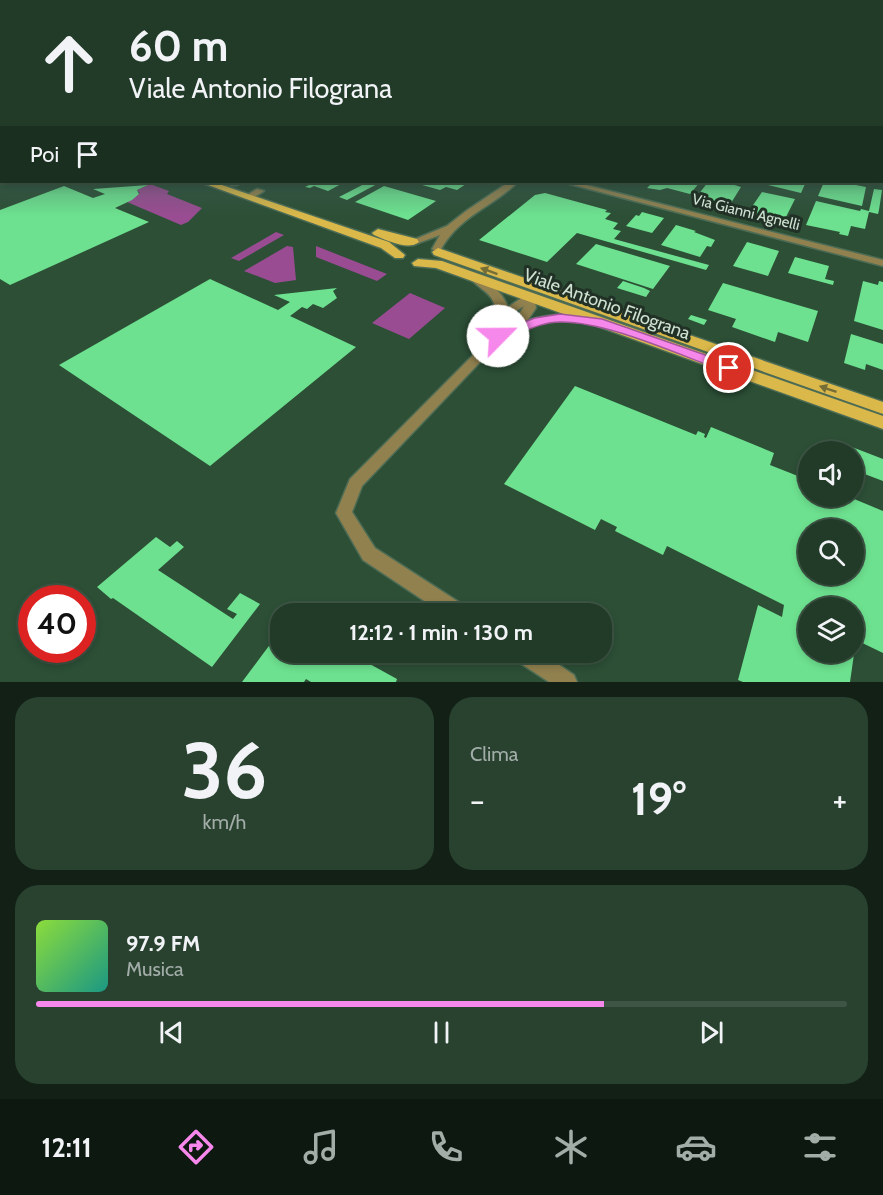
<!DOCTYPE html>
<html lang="it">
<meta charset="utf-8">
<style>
body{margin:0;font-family:Cabin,sans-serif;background:#294230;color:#f1f3f6;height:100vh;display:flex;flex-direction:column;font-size:22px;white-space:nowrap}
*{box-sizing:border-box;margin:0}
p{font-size:20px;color:#a2ada8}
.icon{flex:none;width:33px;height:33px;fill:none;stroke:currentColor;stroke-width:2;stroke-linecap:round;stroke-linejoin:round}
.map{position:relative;height:682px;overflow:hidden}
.sheet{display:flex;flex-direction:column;gap:15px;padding:15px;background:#122016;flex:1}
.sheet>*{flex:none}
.guide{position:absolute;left:0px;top:0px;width:884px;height:183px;box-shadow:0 3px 9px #0003,0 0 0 2px #3e5545;background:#213b28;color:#f1f3f6;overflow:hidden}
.buttons{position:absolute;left:798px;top:441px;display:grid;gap:12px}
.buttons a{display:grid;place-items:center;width:66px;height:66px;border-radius:50%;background:#213b28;box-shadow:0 3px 9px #0003,0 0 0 2px #3e5545;font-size:30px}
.speed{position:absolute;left:18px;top:585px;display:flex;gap:12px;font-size:30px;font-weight:700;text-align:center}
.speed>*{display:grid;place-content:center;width:78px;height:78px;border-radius:50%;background:#213b28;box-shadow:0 3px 9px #0003,0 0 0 2px #3e5545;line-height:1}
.speed .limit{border:9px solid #d22;background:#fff;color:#111}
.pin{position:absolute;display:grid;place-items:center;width:51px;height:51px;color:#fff;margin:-26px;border:3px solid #fff;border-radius:50%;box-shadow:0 2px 6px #0007}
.me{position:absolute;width:66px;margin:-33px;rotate:67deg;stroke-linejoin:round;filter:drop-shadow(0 0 4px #0008)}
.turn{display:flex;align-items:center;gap:21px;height:126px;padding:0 30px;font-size:27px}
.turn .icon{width:78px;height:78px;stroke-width:2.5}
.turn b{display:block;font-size:42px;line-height:51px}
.then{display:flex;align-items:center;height:57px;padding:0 30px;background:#0003;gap:12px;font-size:22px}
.big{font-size:45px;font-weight:800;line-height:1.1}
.sheet .tile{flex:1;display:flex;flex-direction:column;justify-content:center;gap:9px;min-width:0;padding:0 21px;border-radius:24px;background:#294230}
.sheet .dial{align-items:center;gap:0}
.dial b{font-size:78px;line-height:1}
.song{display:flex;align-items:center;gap:18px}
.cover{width:72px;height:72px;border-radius:9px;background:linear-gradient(135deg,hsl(90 70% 55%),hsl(170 70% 35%))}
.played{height:6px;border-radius:3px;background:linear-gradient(90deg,#f788eb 70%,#3e5545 70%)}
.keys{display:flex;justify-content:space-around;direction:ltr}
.heat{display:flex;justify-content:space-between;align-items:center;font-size:33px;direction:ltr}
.sheet .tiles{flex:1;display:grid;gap:15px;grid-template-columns:1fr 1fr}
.tile:last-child{grid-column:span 2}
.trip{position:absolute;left:270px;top:603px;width:342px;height:60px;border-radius:24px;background:#213b28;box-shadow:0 3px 9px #0003,0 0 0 2px #3e5545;font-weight:800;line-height:60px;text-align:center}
.tabs{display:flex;height:96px;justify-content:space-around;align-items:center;background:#0d1810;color:#a2ada8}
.tabs .icon{width:42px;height:42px}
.tabs .active{color:#f788eb}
.tabs b{font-size:27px;color:#f1f3f6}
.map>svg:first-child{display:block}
</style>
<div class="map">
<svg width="883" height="682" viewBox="0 0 883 682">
<rect width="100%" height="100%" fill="#2c4f36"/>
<g fill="#9a4c92">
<polygon points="150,184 169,191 167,194 202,208 188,222 181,225 127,202 140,193 137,190"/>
<polygon points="276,232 284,235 239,261 231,258"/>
<polygon points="287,246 293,247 296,280 275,283 244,271"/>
<polygon points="316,246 387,274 377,281 316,257"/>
<polygon points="410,293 445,308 409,339 372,323"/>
</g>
<g fill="#6de18f" fill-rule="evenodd">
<polygon points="301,182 345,182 328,191 314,186 310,188 305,187 309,185"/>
<polygon points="368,182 381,182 347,200 339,197"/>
<polygon points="417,182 469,182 457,190 446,187 440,190 415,183"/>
<polygon points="653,182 700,182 690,194 667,188 660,190 647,188"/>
<polygon points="708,182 725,182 741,187 731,203 717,201 715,203 695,199"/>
<polygon points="770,182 806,182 801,193 768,185"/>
<polygon points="824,182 841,182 866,187 862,206 818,196"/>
<polygon points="148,185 137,190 139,194 132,200 115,208 149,222 10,285 0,279 0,210 64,186 93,198 105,194 93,189"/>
<polygon points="384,186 436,201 408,220 355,202"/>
<polygon points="874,189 882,190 879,210 878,214 869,212 865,229 851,226 848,236 839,234 840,232 806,225 816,201 860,211 861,209 869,211"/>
<polygon points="762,192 795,199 786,217 768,213 765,218 747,214"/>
<polygon points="545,193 607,210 605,212 611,213 605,219 618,223 613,229 621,231 614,239 709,265 706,270 577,233 547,262 479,240 535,195"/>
<polygon points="642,212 664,218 652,233 626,226 636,215 639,216"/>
<polygon points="676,225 696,231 694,232 715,240 711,247 707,246 700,257 661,245"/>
<polygon points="747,242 779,251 768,276 733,266"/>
<polygon points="596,244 670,266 653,289 576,264"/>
<polygon points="795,257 829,266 825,279 834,281 833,285 788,273"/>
<polygon points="210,279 278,310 290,302 274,295 337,288 333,291 337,298 323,308 313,304 307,309 302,307 290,316 356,347 210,466 59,365"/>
<polygon points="623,281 644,288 650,291 646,297 617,288"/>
<polygon points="863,281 878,285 879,281 883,282 883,330 854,321"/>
<polygon points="723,283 818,311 808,342 778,332 775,342 732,327 736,319 708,310"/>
<polygon points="691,315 707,320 704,325 688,319"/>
<polygon points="851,334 883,344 883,370 866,364 865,370 844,363"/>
<path d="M 575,386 L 696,435 L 698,431 L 705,434 L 704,437 L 706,438 L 711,427 L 774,453 L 770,465 L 808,480 L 808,496 L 847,496 L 883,511 L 883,653 L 854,639 L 854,608 L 808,608 L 808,652 L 854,654 L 850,682 L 743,682 L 738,680 L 758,605 L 782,617 L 784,605 L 667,546 L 663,555 L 615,531 L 617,527 L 601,519 L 595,530 L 504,484 ZM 808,530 L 854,530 L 854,574 L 808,574 Z"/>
<polygon points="839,442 883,459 883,481 854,470 854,452 838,452"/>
<polygon points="156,537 170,547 177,541 184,547 158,570 233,619 237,614 227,609 240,593 260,604 212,667 113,598 111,599 97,587"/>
<polygon points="558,604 570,611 569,614 553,612"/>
<polygon points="280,631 280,652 348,652 397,679 396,682 311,682 306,679 304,682 242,682"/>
</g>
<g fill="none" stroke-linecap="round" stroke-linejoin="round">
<g stroke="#4d6c55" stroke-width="3">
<g id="minor">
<rect x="0" y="138" width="2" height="4"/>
<polygon points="0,175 2,175 0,180"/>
<polygon points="882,177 883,177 883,182 880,182 882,182"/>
<polygon points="231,182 241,182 237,185 231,185"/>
<path d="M 509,182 L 518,182 C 491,208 459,216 440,251 L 437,252 L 432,249 L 440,235 L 413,245 L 408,242 L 447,226 L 466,211 Z"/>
<polygon points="562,182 574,182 883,260 883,266"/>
<polygon points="257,189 264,191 251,199 244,197"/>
<path d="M 475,276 C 490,281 502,292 508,307 L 526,295 L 534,295 L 536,308 L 527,321 C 542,315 585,310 597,320 L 591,323 L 560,321 L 541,323 L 502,339 L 362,486 L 352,512 L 375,548 L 468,608 L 470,614 L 444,614 L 363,560 L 336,513 L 350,479 L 488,340 L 499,320 C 492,291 490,297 470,279 ZM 524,306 L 511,327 L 505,329 L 516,311 Z"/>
<polygon points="511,652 540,652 574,675 577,682 549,682 514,659"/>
</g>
</g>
<g stroke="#4d6c55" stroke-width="3">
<g id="major">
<polygon points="200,182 213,182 389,242 405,255 403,258 395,258 381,248"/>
<path d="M 378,229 L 417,239 L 419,242 C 408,251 386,240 374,235 L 372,233 Z"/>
<polygon points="438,248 883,402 883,414 434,255 432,252"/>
<polygon points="418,259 442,261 883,416 883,429 436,268 414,266 412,263"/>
</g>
</g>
<use href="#minor" fill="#91814f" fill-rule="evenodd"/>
<use href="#major" fill="#dbb84a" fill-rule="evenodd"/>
</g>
<defs><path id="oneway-solid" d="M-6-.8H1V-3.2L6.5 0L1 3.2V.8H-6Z" transform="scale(1.5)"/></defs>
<g fill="#756e36">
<use href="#oneway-solid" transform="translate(489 271) rotate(-160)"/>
<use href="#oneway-solid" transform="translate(828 389) rotate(-161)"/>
</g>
<linearGradient id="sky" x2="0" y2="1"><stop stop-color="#182b1e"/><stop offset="0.56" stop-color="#45635d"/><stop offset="1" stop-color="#45635d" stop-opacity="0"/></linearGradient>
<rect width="883" height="216" fill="url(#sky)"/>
<path fill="#f788eb" stroke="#a15899" stroke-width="1.5" d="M 560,314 L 602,319 L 734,365 L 736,368 L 729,373 L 724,371 C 679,355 606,321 560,322 C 538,322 519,335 498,341 L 492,336 L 494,333 L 535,318 Z"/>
<g text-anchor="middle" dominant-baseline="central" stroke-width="6" stroke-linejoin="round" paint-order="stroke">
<g font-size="15" fill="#cfe2d2" stroke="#213125">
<text transform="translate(746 212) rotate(14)">Via Gianni Agnelli</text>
</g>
<g font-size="18" fill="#cfe2d2" stroke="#213125">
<text transform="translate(607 304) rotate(20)">Viale Antonio Filograna</text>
</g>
</g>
</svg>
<div class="buttons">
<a><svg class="icon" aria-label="sound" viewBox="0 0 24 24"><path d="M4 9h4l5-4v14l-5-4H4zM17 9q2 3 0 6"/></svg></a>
<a><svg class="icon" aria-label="search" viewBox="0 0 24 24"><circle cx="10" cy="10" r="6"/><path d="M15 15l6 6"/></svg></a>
<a><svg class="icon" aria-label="layers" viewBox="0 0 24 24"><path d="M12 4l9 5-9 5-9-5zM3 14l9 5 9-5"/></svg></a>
</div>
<div class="speed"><div class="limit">40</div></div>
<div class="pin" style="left:729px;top:368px;background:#d93025"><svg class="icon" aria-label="arrive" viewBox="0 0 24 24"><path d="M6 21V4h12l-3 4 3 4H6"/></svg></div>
<svg class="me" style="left:498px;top:336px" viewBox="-20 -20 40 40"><circle r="19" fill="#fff"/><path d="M0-13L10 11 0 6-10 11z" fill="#f788eb"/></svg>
<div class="trip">12:12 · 1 min · 130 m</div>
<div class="guide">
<div class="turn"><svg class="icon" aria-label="ahead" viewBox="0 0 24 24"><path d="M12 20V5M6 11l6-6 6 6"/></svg><div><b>60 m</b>Viale Antonio Filograna</div></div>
<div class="then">Poi<svg class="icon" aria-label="arrive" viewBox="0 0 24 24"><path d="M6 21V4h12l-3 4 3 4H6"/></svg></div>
</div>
</div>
<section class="sheet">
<div class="tiles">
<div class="tile dial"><b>36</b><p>km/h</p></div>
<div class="tile"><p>Clima</p>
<div class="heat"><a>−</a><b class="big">19°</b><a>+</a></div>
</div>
<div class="tile">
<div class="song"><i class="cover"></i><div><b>97.9 FM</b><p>Musica</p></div></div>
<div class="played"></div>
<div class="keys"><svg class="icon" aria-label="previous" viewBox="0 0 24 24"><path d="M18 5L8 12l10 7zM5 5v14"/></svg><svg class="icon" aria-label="pause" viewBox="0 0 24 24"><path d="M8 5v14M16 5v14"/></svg><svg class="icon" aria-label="next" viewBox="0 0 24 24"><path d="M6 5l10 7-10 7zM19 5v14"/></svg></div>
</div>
</div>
</section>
<nav class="tabs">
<b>12:11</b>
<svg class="icon active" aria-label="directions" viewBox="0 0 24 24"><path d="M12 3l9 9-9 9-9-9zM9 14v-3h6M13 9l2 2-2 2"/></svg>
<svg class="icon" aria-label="music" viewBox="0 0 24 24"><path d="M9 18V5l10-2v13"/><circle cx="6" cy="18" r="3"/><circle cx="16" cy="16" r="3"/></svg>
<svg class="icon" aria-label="phone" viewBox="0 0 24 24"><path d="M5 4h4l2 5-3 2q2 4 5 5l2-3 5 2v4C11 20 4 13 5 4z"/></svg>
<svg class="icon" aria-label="climate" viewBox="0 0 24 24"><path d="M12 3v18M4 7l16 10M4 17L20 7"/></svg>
<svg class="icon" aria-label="car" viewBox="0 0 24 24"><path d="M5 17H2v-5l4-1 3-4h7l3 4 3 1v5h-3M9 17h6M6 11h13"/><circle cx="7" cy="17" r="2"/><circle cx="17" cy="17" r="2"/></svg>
<svg class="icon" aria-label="filters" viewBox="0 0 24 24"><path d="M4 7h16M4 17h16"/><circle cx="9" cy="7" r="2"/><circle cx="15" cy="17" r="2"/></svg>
</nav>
